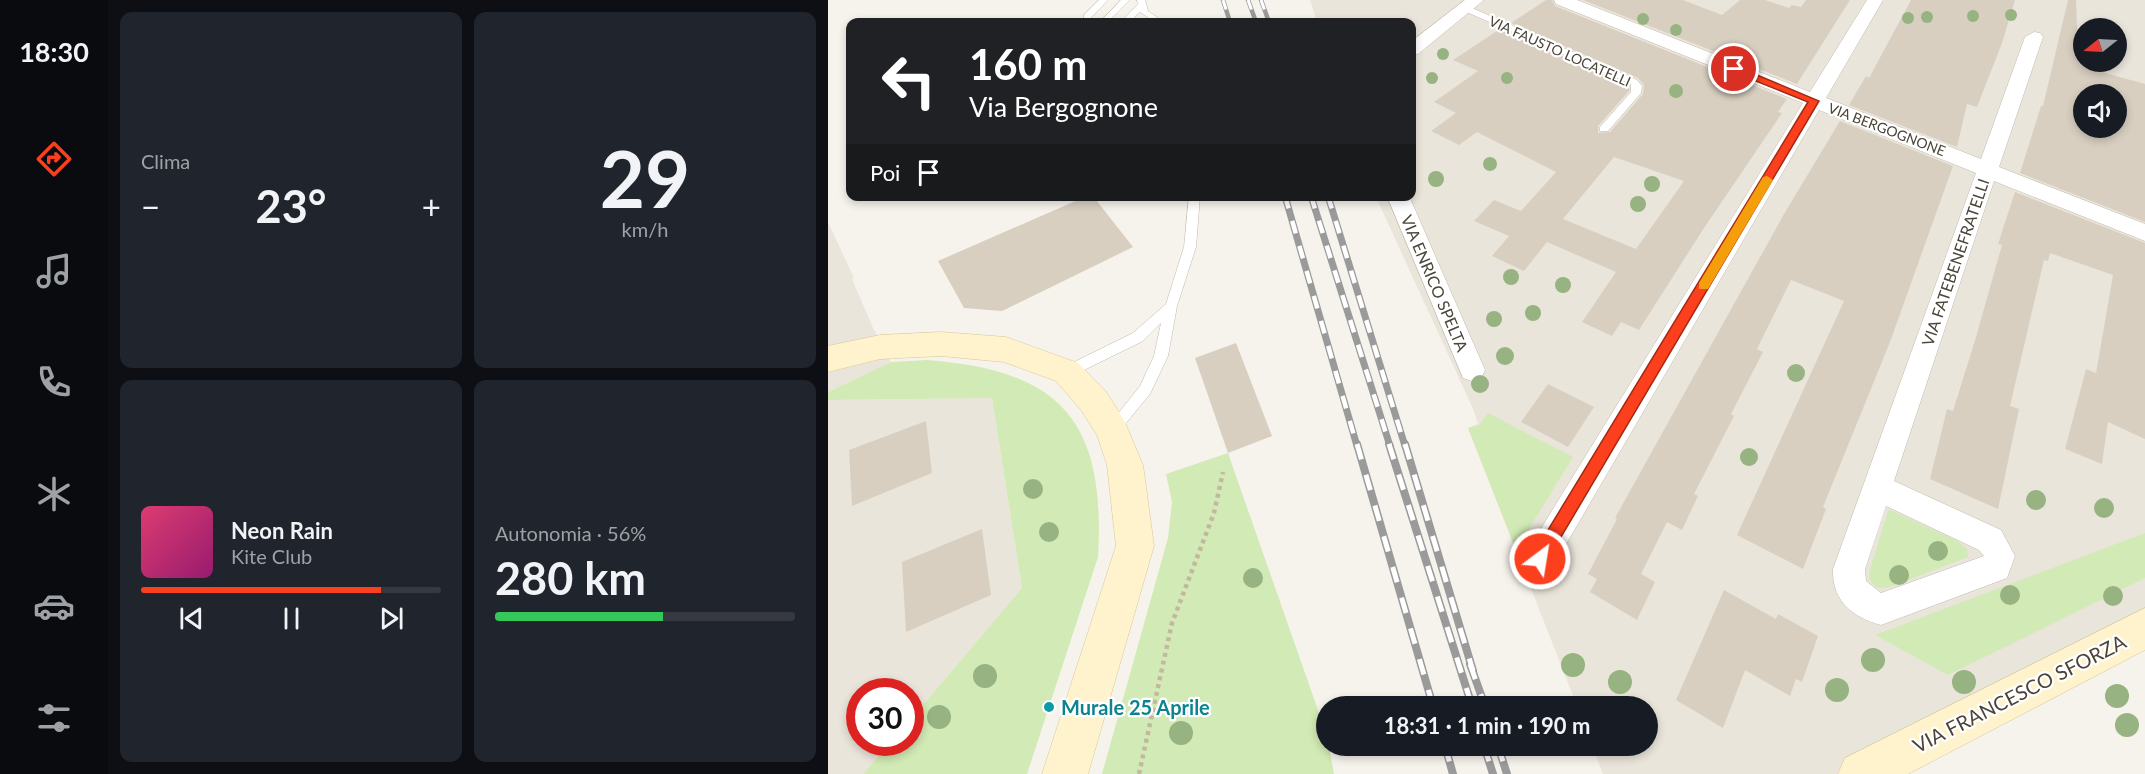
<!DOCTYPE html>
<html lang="it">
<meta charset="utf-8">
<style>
body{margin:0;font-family:Lato,sans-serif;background:#20242c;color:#f1f3f6;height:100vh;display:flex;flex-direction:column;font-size:22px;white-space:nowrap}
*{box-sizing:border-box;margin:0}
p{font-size:20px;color:#9ea1a6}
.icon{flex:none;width:33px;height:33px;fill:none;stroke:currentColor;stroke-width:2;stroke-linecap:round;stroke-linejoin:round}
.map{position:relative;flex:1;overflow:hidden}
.sheet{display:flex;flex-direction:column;gap:12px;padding:12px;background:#0d0f14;width:720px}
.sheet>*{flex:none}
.top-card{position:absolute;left:18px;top:18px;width:570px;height:183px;border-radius:12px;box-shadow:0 3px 9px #0003;background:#202124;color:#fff;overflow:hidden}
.needle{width:39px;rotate:252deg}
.fabs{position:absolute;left:1245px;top:18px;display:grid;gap:12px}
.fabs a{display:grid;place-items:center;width:54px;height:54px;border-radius:50%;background:#171b24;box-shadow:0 3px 9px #0003;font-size:30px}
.speed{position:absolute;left:18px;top:678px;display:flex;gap:12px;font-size:30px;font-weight:700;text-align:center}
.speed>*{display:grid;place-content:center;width:78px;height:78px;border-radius:50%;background:#171b24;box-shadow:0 3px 9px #0003;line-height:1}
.speed .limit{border:9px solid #d22;background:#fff;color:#111}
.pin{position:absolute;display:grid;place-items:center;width:51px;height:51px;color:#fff;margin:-26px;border:3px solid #fff;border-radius:50%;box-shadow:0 2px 6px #0007}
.me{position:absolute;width:66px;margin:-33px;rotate:31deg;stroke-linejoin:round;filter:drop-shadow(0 0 4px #0008)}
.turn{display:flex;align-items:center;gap:21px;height:126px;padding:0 24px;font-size:27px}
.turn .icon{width:78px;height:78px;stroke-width:2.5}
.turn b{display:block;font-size:42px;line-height:51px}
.then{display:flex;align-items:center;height:57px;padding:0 24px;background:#0003;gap:12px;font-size:22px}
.big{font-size:45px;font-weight:700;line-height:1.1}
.sheet .tile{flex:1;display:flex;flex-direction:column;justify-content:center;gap:9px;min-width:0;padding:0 21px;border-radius:12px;background:#20242c}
.sheet .dial{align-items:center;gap:0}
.dial b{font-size:78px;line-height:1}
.song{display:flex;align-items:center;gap:18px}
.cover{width:72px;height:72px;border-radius:9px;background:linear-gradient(135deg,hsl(340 70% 55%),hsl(320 70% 35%))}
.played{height:6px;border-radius:3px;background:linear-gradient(90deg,#fc3f1d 80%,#363941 80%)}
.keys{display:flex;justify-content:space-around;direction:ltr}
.heat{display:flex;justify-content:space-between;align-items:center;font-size:33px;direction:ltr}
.charge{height:9px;border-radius:4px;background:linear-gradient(90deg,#34c759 56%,#363941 0)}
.sheet .tiles{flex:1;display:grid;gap:12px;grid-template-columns:repeat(2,1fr)}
.trip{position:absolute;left:488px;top:696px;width:342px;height:60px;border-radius:30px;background:#171b24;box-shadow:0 3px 9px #0003;font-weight:700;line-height:60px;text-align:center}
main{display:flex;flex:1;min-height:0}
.dock{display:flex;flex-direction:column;width:108px;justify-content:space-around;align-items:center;background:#090b0e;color:#9ea1a6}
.dock .icon{width:42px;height:42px}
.dock .on{color:#fc3f1d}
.dock b{font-size:27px;color:#f1f3f6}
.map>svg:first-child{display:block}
</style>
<main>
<nav class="dock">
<b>18:30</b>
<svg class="icon on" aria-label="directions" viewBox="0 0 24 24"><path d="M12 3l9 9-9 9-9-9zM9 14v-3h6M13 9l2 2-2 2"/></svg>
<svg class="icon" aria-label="music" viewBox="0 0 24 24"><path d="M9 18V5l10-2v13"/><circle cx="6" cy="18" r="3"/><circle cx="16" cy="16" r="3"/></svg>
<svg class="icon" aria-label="phone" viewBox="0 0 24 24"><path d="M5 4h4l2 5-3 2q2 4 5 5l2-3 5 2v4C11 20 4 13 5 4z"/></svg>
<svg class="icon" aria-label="climate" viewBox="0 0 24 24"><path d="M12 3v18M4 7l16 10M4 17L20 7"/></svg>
<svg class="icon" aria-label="car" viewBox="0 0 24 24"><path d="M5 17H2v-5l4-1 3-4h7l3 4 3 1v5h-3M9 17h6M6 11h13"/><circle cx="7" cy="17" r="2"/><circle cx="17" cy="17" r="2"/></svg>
<svg class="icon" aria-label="filters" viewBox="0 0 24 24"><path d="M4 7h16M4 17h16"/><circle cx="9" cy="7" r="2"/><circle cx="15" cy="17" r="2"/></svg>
</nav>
<section class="sheet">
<div class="tiles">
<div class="tile"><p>Clima</p>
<div class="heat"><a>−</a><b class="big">23°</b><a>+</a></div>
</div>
<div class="tile dial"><b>29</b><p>km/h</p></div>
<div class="tile">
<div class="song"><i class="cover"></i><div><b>Neon Rain</b><p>Kite Club</p></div></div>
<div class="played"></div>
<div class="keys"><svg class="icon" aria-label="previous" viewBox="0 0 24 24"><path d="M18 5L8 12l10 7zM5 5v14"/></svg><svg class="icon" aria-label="pause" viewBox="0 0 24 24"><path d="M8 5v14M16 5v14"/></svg><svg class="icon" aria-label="next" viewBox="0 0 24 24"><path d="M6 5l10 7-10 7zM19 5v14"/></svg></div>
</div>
<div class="tile"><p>Autonomia · 56%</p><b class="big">280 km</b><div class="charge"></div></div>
</div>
</section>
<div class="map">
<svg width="1317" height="774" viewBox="0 0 1317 774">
<rect width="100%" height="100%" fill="#f6f3ec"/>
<g fill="#eae5da" fill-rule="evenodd">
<path d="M 482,0 L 1317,0 L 1317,618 L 1010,774 L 775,774 L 764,746 L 819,746 L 819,706 L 749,706 L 640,428 L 650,424 L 646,411 L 548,197 L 584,196 L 584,22 L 489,22 ZM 1256,28 L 1288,28 L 1288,62 L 1256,62 ZM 1256,94 L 1288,94 L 1288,128 L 1256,128 Z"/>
<polygon points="0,222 26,278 24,279 45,328 63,362 0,392"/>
<polygon points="164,398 194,588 83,719 82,692 32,692 32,742 62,743 35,774 0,774 0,400"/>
</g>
<g fill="#d2eab5">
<path d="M 99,360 C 233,370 278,421 270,557 L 199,774 L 35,774 L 62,743 L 82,742 L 83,719 L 194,588 L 164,398 L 0,400 L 0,392 L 63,362 Z"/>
<polygon points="660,413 745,457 688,550 640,428 651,425"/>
<polygon points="400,453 498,733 498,746 501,746 506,774 274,774 340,538 344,502 338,474"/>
<polygon points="1062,510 1128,540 1139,549 1140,557 1059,588 1049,588 1041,579 1042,570 1060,511"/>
<polygon points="1317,533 1317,578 1120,675 1047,635"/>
</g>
<g fill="#d8cfc1" fill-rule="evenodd">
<path d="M 718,0 L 724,0 L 727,6 L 959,99 L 950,112 L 954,113 L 876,228 L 811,330 L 793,322 L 784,336 L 754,322 L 788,272 L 719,242 L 696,271 L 664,256 L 681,236 L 646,221 L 666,200 L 693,211 L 728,172 L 649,132 L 631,145 L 603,131 L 628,113 L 606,102 L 650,71 L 625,60 L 672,29 L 801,85 L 801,91 L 770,126 L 770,133 L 782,132 L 815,94 L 816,85 L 810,78 L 683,23 ZM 786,157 L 856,181 L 808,249 L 735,219 Z"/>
<polygon points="755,0 855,0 894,15 912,0 937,0 961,8 964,5 973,7 978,0 1022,0 969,84"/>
<polygon points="1083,0 1187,0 1174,43 1149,107 1139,104 1129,147 1021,105 1038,76 1041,78"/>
<path d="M 1240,0 L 1248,0 L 1250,50 L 1256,44 L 1256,67 L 1317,84 L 1317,222 L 1192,173 L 1213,106 L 1215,106 ZM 1256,94 L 1288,94 L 1288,128 L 1256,128 Z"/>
<polygon points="1012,121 1125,166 1062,342 995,507 998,509 975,569 909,535 1016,301 963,280 929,349 935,352 903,414 906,416 866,494 870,496 854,530 839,522 813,574 827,582 809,620 762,592 769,579 760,574 789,519 787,518 956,214"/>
<polygon points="1187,192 1317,243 1317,439 1280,422 1274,464 1237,449 1258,369 1268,373 1285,275 1222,253 1220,261 1216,260 1182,406 1191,409 1170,509 1102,479 1119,409 1125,411 1148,337 1174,245 1170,244"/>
<polygon points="259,196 265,196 305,247 174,311 136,308 110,261"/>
<polygon points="408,343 444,436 400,453 367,358"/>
<polygon points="720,384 766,407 740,447 693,422"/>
<polygon points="98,421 104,473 24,506 21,450"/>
<polygon points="154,529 163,595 78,632 74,562"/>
<polygon points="896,590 948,619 950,614 990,636 974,682 968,679 962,696 917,670 895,728 848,700"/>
</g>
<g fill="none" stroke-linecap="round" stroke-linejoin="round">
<g stroke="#c2bbae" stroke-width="1">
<g id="lane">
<polygon points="271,0 280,0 262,19 256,19 256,15"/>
<polygon points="293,0 302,0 280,22 272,22"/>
<polygon points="309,0 317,0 320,11 336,22 327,22 312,12 301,22 293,22 310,4"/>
<polygon points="637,5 809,80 814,86 813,93 780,131 772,131 772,127 803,92 803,84 634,10 633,8"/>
<polygon points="361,196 372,196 368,247 349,306 340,356 322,394 289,434 284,436 279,434 277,430 312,386 326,356 333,323 315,341 244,376 234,376 232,372 234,368 305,333 338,304 356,247"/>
</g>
</g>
<g stroke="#c2bbae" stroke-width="1">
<g id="street">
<polygon points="637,0 656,0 590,54 584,55 584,41"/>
<path d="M 726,0 L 749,0 L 982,92 L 1039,0 L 1055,0 L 998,98 L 1153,159 L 1197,37 L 1206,32 L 1212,33 L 1215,37 L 1171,167 L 1317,224 L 1317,241 L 1166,181 L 1066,481 L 1173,530 L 1187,556 L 1179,578 L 1053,625 C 1024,617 1004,601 1005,569 L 1148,173 L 991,110 L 723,570 L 712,574 L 701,570 L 696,559 L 701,548 L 975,103 L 728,4 ZM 1058,506 L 1151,550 L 1156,556 L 1053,593 L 1038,581 L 1037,569 Z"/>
<polygon points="559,196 581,196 657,370 653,378 644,381 635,378"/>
</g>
</g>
<g stroke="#d6c79b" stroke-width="1">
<g id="secondary">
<polygon points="113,332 178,337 250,363 277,390 296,420 315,465 326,546 260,774 214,774 288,546 279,465 269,435 253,410 228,381 176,362 113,356 52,359 0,372 0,346 52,335"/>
<polygon points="1317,608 1317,650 1080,774 1010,774 1017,758"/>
</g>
</g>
<polyline stroke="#c4b79f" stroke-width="4.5" stroke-dasharray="4 4" stroke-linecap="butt" points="311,774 344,623 386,513 395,472"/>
<use href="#lane" fill="#fff" fill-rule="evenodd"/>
<use href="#street" fill="#fff" fill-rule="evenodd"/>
<use href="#secondary" fill="#fff3cd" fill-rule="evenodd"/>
<g stroke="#9a9a9a" stroke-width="4.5">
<g id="rail-far2">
<polyline points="395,0 402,22"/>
<polyline points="420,0 428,22"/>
<polyline points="433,0 441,22"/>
</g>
</g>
<g stroke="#9a9a9a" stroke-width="7">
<g id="rail-far1">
<polyline points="457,196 529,446"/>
<polyline points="483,196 562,446"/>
<polyline points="500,196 577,446"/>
</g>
</g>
<g stroke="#9a9a9a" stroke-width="8">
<g id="rail">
<polyline points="529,444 605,706"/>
<polyline points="561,444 644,706"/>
<polyline points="577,444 645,671"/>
<polyline points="642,664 657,706"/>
<polyline points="617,746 625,774"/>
<polyline points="656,746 665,774"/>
<polyline points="670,746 679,774"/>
</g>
</g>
<use href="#rail-far2" stroke="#fff" stroke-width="3" stroke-dasharray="10" stroke-linecap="butt"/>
<use href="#rail-far1" stroke="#fff" stroke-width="4.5" stroke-dasharray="13" stroke-linecap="butt"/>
<use href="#rail" stroke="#fff" stroke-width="5" stroke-dasharray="16" stroke-linecap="butt"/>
</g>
<g fill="#97b381">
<circle cx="1183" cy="15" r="6"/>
<circle cx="1145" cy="16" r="6"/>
<circle cx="1099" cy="17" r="6"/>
<circle cx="1080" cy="18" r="6"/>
<circle cx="815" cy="19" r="6"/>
<circle cx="848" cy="30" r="6"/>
<circle cx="615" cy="54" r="6"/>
<circle cx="604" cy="78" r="6"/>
<circle cx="679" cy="78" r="6"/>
<circle cx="848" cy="91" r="7"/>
<circle cx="662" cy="164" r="7"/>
<circle cx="608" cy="179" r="8"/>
<circle cx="824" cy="184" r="8"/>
<circle cx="810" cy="204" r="8"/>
<circle cx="683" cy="277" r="8"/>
<circle cx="735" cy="285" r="8"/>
<circle cx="705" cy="313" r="8"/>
<circle cx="666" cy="319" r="8"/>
<circle cx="677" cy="356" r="9"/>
<circle cx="968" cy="373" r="9"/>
<circle cx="652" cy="384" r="9"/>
<circle cx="921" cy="457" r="9"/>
<circle cx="205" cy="489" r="10"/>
<circle cx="1208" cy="500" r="10"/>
<circle cx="1276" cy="508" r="10"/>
<circle cx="221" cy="532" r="10"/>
<circle cx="1110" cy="551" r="10"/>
<circle cx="1071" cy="575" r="10"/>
<circle cx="425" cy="578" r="10"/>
<circle cx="1182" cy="595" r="10"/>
<circle cx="1285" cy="596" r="10"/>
<circle cx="1045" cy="660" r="12"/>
<circle cx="745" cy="665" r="12"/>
<circle cx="157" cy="676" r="12"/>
<circle cx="792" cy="682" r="12"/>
<circle cx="1136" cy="682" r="12"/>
<circle cx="1009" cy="690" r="12"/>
<circle cx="1289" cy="696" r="12"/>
<circle cx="111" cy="717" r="12"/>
<circle cx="1299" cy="725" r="12"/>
<circle cx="353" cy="733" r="12"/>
</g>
<polygon fill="#fc3f1d" stroke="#a42913" stroke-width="1.5" points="903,67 910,67 991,101 717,564 712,567 706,564 704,559 706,553 980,102 903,71"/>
<polygon fill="#f59e0b" points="939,176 945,180 880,289 871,289 871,283 935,177"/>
<circle fill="#0f9aa8" stroke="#fff" stroke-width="2" cx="221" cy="707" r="6"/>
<g text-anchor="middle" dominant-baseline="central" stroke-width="4.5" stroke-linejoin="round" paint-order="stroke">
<g font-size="14" fill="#4b4439" stroke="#fff">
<text transform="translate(732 51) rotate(24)">VIA FAUSTO LOCATELLI</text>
<text transform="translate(1059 129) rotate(21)">VIA BERGOGNONE</text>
</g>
<g font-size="16" fill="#4b4439" stroke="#fff">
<text transform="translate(1127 262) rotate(-71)">VIA FATEBENEFRATELLI</text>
<text transform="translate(607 283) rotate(67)">VIA ENRICO SPELTA</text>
</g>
<g font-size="20" fill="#4b4439" stroke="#fff">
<text transform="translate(1191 693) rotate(-27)">VIA FRANCESCO SFORZA</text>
</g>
<g font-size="20" font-weight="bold" fill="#0d838f" stroke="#fff" text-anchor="start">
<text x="233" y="707">Murale 25 Aprile</text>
</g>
</g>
</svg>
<div class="fabs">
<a><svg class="needle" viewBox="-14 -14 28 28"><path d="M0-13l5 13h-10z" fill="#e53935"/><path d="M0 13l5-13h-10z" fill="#9ea1a6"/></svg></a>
<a><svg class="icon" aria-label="sound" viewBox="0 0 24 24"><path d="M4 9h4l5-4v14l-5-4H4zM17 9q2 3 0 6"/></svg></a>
</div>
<div class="speed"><div class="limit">30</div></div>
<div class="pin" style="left:906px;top:69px;background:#d93025"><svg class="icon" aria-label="arrive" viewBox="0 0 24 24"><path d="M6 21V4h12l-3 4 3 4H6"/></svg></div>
<svg class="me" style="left:712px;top:559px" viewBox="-20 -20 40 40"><circle r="17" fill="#fc3f1d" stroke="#fff" stroke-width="3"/><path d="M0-11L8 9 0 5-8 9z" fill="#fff"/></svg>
<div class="trip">18:31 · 1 min · 190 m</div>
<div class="top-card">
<div class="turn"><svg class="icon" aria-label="left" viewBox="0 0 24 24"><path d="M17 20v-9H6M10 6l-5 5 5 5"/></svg><div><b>160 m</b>Via Bergognone</div></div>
<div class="then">Poi<svg class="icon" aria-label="arrive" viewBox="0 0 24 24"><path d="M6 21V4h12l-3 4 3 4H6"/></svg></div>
</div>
</div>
</main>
